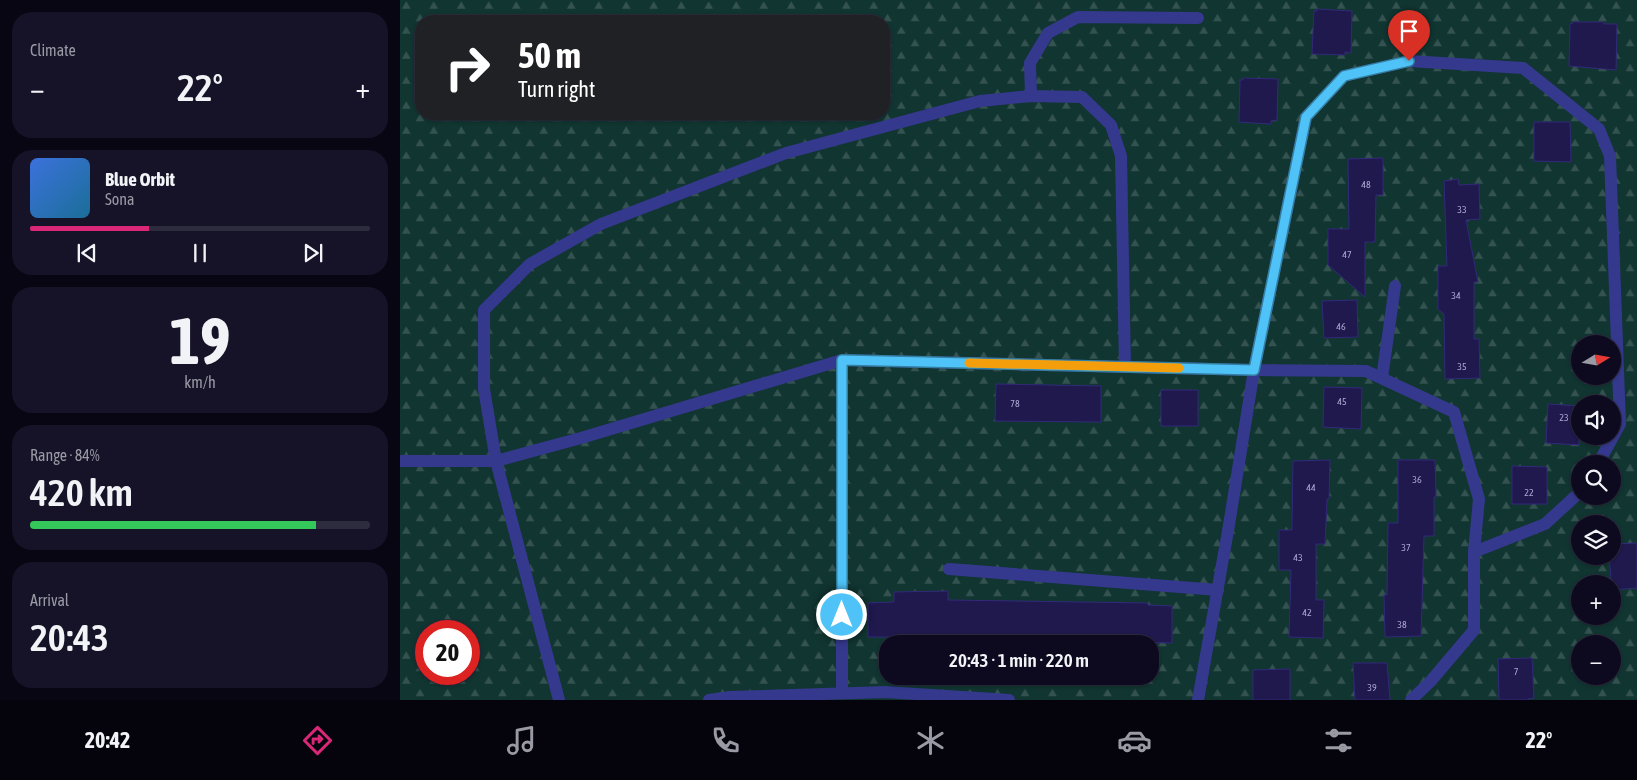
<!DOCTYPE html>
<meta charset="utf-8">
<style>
body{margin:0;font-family:"Asap Condensed",sans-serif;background:#161329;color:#f1f3f6;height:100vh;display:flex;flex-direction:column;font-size:19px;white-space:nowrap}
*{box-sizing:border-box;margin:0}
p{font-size:16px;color:#9a9aa5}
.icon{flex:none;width:28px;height:28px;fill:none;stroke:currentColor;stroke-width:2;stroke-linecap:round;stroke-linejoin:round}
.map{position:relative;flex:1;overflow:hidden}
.drawer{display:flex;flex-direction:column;gap:12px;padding:12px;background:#070612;width:400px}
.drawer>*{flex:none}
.banner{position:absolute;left:15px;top:15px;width:475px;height:105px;border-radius:20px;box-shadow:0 1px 4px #0004,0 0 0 1px #2d2b3e;background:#202124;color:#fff;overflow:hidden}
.needle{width:32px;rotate:79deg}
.fabs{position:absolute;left:1171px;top:335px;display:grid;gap:10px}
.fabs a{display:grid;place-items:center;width:50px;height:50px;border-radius:50%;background:#0d0a20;box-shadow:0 1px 4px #0004,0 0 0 1px #2d2b3e;font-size:25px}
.speed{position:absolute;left:15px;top:620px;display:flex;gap:10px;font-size:25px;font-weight:700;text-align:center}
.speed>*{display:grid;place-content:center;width:65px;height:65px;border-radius:50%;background:#0d0a20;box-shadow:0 1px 4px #0004,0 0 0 1px #2d2b3e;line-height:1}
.speed .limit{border:8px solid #d22;background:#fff;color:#111}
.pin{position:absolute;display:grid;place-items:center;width:42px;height:42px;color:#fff;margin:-51px -21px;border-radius:50% 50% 50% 0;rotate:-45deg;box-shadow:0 0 5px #0007}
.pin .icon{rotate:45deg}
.me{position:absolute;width:55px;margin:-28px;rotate:0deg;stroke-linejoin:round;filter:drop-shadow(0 0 4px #0008)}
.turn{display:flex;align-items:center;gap:18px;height:105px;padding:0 20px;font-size:22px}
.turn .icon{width:65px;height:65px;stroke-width:2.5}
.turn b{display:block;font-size:35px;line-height:42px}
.big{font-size:38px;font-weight:600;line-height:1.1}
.drawer .widget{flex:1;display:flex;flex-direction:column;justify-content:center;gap:8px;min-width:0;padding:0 18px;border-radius:20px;background:#161329}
.drawer .dial{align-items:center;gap:0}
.dial b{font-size:65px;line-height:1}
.song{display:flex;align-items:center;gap:15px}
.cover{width:60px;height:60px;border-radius:8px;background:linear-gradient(135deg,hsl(220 70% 55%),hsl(200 70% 35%))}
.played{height:5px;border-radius:2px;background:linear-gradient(90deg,#db2777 35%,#2d2b3e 35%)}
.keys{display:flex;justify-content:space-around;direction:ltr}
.heat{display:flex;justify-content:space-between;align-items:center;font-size:28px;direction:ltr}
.charge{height:8px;border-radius:4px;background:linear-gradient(90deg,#34c759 84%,#2d2b3e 0)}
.trip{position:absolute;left:479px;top:635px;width:280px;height:50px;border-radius:20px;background:#0d0a20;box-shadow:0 1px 4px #0004,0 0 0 1px #2d2b3e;font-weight:600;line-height:50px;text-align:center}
.tab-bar{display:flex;height:80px;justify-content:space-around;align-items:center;background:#05040d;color:#9a9aa5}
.tab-bar .icon{width:35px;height:35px}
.tab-bar .on{color:#db2777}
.tab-bar b{font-size:22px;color:#f1f3f6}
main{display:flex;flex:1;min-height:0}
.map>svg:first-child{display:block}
</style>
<main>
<section class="drawer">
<div class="widget"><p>Climate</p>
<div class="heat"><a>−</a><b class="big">22°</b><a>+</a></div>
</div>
<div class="widget">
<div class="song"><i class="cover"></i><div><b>Blue Orbit</b><p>Sona</p></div></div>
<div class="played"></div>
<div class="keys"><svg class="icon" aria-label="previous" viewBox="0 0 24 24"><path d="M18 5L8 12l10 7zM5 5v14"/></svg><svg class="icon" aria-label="pause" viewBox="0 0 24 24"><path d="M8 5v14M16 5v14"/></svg><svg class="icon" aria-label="next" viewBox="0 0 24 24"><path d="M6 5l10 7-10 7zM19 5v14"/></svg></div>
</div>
<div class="widget dial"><b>19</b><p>km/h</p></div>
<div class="widget"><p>Range · 84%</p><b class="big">420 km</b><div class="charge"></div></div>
<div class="widget"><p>Arrival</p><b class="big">20:43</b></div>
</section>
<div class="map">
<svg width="1237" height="700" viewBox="0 0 1237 700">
<defs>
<pattern id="forest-firs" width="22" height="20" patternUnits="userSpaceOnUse" patternTransform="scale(1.25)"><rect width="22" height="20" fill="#113531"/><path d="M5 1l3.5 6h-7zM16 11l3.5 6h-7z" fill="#335250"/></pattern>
</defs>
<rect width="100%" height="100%" fill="#110e2b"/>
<path fill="url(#forest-firs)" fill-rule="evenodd" d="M 0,0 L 1237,0 L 1237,700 L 0,700 ZM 21,21 L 484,21 L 484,114 L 21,114 ZM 1180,344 L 1212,344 L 1212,376 L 1180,376 ZM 1180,404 L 1212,404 L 1212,436 L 1180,436 ZM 1180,464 L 1212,464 L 1212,496 L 1180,496 ZM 1180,524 L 1212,524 L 1212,556 L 1180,556 ZM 1180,584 L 1212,584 L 1212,616 L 1180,616 ZM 26,631 L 69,631 L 69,674 L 26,674 ZM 488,644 L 750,644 L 750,676 L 488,676 ZM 1180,644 L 1212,644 L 1212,676 L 1180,676 Z"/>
<g fill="#1f194d" stroke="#33297b">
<polygon points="917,9 952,11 951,53 945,52 945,55 912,54 914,11 917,11"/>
<polygon points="1173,22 1204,22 1204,24 1217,24 1216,70 1169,66 1170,24 1173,23"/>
<polygon points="843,78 878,79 877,120 871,121 871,124 839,122 840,80 843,80"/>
<polygon points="1134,122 1170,122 1171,162 1134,161"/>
<polygon points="983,158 983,195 976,195 975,242 965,242 965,297 928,265 928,229 949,229 948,159"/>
<polygon points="1058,179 1059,185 1079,184 1080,219 1066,220 1078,282 1074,282 1074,339 1079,339 1080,378 1045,379 1044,314 1038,309 1038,266 1047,266 1044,181"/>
<polygon points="957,300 958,337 924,338 922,301"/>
<polygon points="596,384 701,386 701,422 595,421"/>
<polygon points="924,387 962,388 961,429 923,427"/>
<rect x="761" y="390" width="37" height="36"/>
<polygon points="1148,404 1180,406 1179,445 1146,443"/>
<polygon points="930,460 929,499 927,499 925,544 916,544 916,600 924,600 923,638 889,637 891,570 879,570 879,530 892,530 893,461"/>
<polygon points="998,460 1035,460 1036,497 1034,497 1034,536 1024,536 1021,636 985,637 984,595 987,595 988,523 998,523"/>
<polygon points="1112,466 1147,467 1147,504 1112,504"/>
<polygon points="1237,543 1237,588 1212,590 1209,556 1212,556 1212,544"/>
<polygon points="548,591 548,600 748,603 748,605 772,606 772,643 532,637 468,637 468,603 494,602 494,592"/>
<polygon points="1132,658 1134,698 1128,699 1128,700 1099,700 1098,659"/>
<polygon points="953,663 987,663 990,700 955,700"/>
<polygon points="890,669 890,700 853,700 853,670"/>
</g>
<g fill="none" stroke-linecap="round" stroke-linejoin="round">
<g stroke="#35398e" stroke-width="12">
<polyline points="631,96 630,63 648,33 678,17 798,18"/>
<polyline points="982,378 995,286"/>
<polyline points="0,461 96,461 181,438 442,360"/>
<polyline points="549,569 818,590"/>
<polyline points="442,693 442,360 854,370 966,371 1054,412 1079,499 1074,552"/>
<polyline points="159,700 96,461 84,389 84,310 130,264 201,224 386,153 580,101 631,96 682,97 711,125 721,156 725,367"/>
<polyline points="309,700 330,697 485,692 609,700"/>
<polyline points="798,700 829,525 854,370 906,117 944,76 1009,61 1123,68 1199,129 1210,156 1220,424 1198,464"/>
<polyline points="1011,700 1030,682 1074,630 1074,552 1145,524 1180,492"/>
</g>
</g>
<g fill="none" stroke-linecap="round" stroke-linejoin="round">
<g stroke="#337fa1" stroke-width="12">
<polyline id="route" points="442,615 442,360 854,370 906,117 944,76 1009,61"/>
</g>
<use href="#route" stroke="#4fc3f7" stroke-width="9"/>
<polyline stroke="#f59e0b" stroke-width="9" points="569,363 779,368"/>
</g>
<g text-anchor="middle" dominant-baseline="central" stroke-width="5" stroke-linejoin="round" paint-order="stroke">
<g font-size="10" fill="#aaa8d2">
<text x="966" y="184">48</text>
<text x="1062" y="209">33</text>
<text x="947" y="254">47</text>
<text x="1056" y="295">34</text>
<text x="941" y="326">46</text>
<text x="1062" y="366">35</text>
<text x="942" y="401">45</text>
<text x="615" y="403">78</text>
<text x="1164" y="417">23</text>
<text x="1017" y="479">36</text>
<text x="911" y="487">44</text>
<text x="1129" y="492">22</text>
<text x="1006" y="547">37</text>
<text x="898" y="557">43</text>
<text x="907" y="612">42</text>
<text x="1002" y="624">38</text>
<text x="1116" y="671">7</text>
<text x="972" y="687">39</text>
</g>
</g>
</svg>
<div class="fabs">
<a><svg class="needle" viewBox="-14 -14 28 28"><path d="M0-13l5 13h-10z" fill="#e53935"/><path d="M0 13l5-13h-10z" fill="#9a9aa5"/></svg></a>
<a><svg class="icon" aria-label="sound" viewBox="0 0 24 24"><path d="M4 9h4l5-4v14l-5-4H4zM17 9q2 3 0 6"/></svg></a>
<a><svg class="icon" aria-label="search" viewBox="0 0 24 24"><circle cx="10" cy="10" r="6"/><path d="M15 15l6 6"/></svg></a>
<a><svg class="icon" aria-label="layers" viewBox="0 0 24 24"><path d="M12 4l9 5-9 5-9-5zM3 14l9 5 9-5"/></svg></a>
<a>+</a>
<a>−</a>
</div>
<div class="speed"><div class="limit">20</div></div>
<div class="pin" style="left:1009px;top:61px;background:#d93025"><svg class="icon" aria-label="arrive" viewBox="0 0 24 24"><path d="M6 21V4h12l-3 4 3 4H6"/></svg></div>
<svg class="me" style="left:442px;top:615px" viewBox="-20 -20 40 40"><circle r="17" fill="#4fc3f7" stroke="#fff" stroke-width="3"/><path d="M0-11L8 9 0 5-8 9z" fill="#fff"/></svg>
<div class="trip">20:43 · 1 min · 220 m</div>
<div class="banner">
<div class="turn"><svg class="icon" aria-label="right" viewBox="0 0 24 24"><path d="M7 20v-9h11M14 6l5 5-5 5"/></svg><div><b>50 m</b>Turn right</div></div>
</div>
</div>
</main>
<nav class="tab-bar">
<b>20:42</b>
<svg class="icon on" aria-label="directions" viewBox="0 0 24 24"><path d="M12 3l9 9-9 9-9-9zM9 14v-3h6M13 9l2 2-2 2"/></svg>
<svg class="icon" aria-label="music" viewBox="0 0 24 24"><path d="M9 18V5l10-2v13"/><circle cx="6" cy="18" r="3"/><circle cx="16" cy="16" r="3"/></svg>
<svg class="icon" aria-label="phone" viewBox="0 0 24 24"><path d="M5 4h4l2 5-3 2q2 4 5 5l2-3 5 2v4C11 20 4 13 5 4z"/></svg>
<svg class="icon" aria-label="climate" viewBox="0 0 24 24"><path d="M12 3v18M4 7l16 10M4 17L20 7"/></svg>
<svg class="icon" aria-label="car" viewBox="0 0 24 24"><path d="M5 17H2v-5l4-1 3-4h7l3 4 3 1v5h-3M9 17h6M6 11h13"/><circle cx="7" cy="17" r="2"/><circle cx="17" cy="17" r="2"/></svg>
<svg class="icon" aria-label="filters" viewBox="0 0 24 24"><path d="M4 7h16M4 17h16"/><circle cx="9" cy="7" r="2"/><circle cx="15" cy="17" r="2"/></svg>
<b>22°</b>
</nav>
